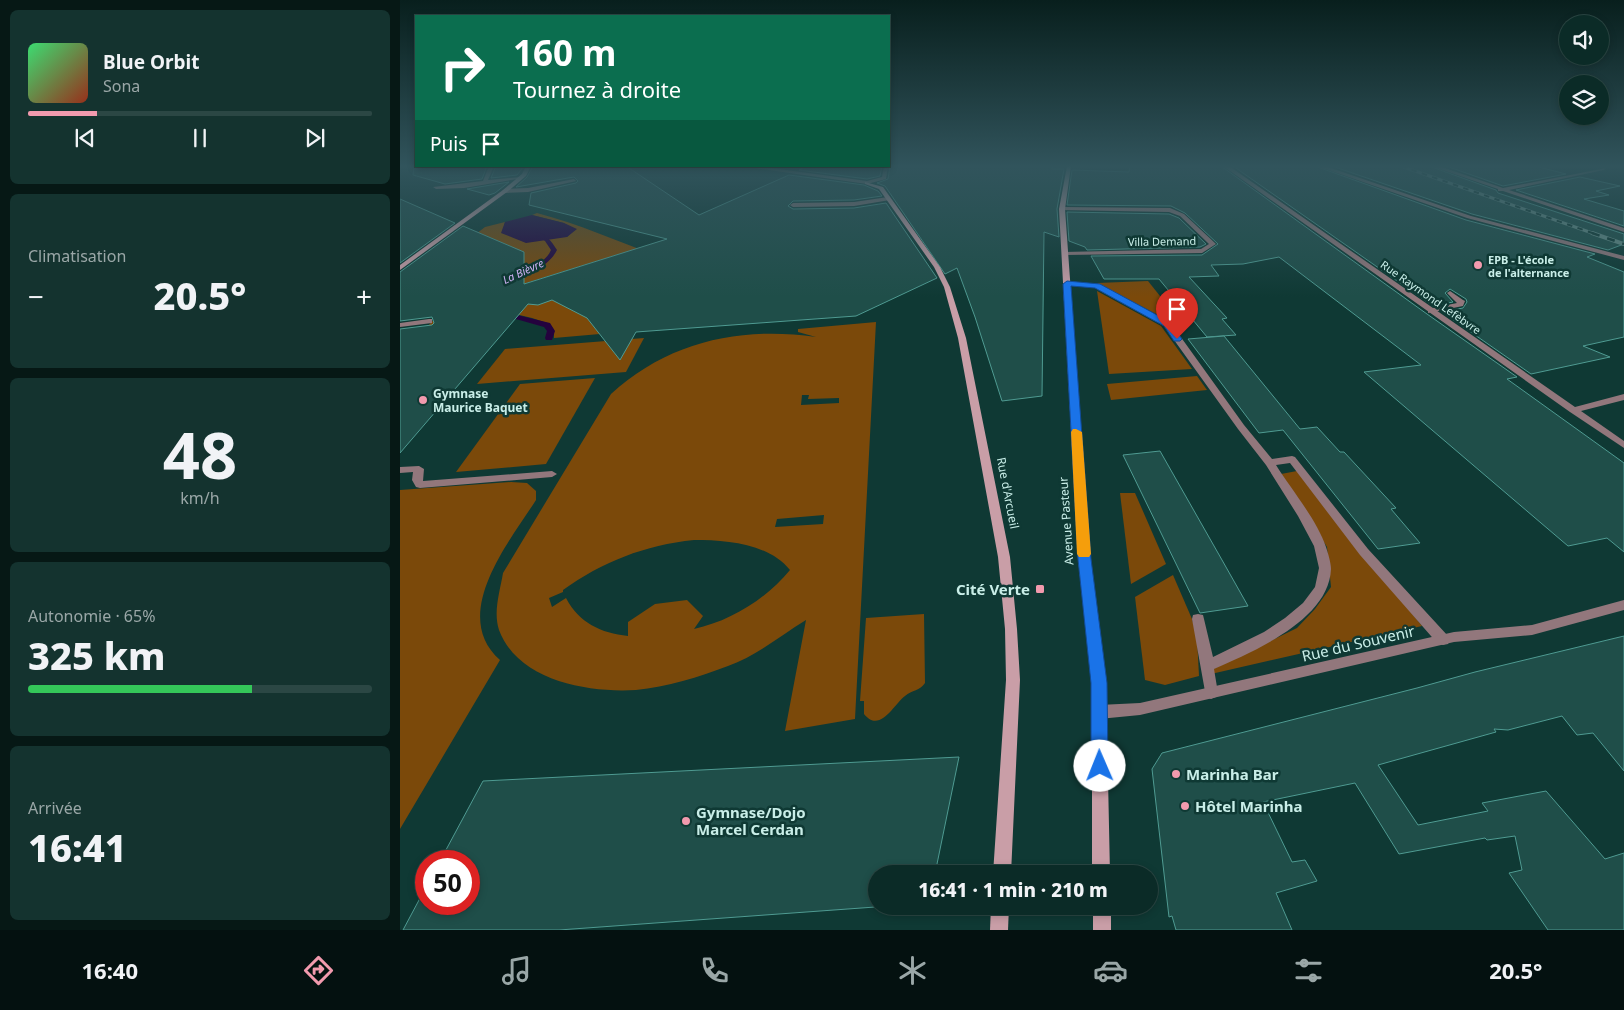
<!DOCTYPE html>
<html lang="fr">
<meta charset="utf-8">
<style>
body{margin:0;font-family:"Noto Sans",sans-serif;background:#14332f;color:#f1f3f6;height:100vh;display:flex;flex-direction:column;font-size:19px;white-space:nowrap}
*{box-sizing:border-box;margin:0}
p{font-size:16px;color:#9aa7a7}
.icon{flex:none;width:28px;height:28px;fill:none;stroke:currentColor;stroke-width:2;stroke-linecap:round;stroke-linejoin:round}
.map{position:relative;flex:1;overflow:hidden}
.panel{display:flex;flex-direction:column;gap:10px;padding:10px;background:#061815;width:400px}
.panel>*{flex:none}
.hud{position:absolute;left:15px;top:15px;width:475px;height:152px;border-radius:0px;box-shadow:0 2px 8px #0003,0 0 0 1px #2b4744;background:#0b6e4f;color:#fff;overflow:hidden}
.buttons{position:absolute;left:1159px;top:15px;display:grid;gap:10px}
.buttons a{display:grid;place-items:center;width:50px;height:50px;border-radius:50%;background:#0b2b27;box-shadow:0 2px 8px #0003,0 0 0 1px #2b4744;font-size:25px}
.speed{position:absolute;left:15px;top:850px;display:flex;gap:10px;font-size:25px;font-weight:700;text-align:center}
.speed>*{display:grid;place-content:center;width:65px;height:65px;border-radius:50%;background:#0b2b27;box-shadow:0 2px 8px #0003,0 0 0 1px #2b4744;line-height:1}
.speed .limit{border:8px solid #d22;background:#fff;color:#111}
.pin{position:absolute;display:grid;place-items:center;width:42px;height:42px;color:#fff;margin:-51px -21px;border-radius:50% 50% 50% 0;rotate:-45deg;box-shadow:0 0 5px #0007}
.pin .icon{rotate:45deg}
.me{position:absolute;width:55px;margin:-28px;rotate:359deg;stroke-linejoin:round;filter:drop-shadow(0 0 4px #0008)}
.turn{display:flex;align-items:center;gap:18px;height:105px;padding:0 15px;font-size:22px}
.turn .icon{width:65px;height:65px;stroke-width:2.5}
.turn b{display:block;font-size:35px;line-height:42px}
.then{display:flex;align-items:center;height:48px;padding:0 15px;background:#0003;gap:10px;font-size:19px}
.big{font-size:38px;font-weight:800;line-height:1.1}
.panel .tile{flex:1;display:flex;flex-direction:column;justify-content:center;gap:8px;min-width:0;padding:0 18px;border-radius:8px;background:#14332f}
.panel .dial{align-items:center;gap:0}
.dial b{font-size:65px;line-height:1}
.song{display:flex;align-items:center;gap:15px}
.cover{width:60px;height:60px;border-radius:8px;background:linear-gradient(135deg,hsl(140 70% 55%),hsl(10 70% 35%))}
.played{height:5px;border-radius:2px;background:linear-gradient(90deg,#f29aae 20%,#2b4744 20%)}
.keys{display:flex;justify-content:space-around;direction:ltr}
.heat{display:flex;justify-content:space-between;align-items:center;font-size:28px;direction:ltr}
.charge{height:8px;border-radius:4px;background:linear-gradient(90deg,#34c759 65%,#2b4744 0)}
.trip{position:absolute;left:468px;top:865px;width:290px;height:50px;border-radius:25px;background:#0b2b27;box-shadow:0 2px 8px #0003,0 0 0 1px #2b4744;font-weight:800;line-height:50px;text-align:center}
.tab-bar{display:flex;height:80px;justify-content:space-around;align-items:center;background:#041110;color:#9aa7a7}
.tab-bar .icon{width:35px;height:35px}
.tab-bar .selected{color:#f29aae}
.tab-bar b{font-size:22px;color:#f1f3f6}
main{display:flex;flex:1;min-height:0}
.map>svg:first-child{display:block}
</style>
<main>
<section class="panel">
<div class="tile">
<div class="song"><i class="cover"></i><div><b>Blue Orbit</b><p>Sona</p></div></div>
<div class="played"></div>
<div class="keys"><svg class="icon" aria-label="previous" viewBox="0 0 24 24"><path d="M18 5L8 12l10 7zM5 5v14"/></svg><svg class="icon" aria-label="pause" viewBox="0 0 24 24"><path d="M8 5v14M16 5v14"/></svg><svg class="icon" aria-label="next" viewBox="0 0 24 24"><path d="M6 5l10 7-10 7zM19 5v14"/></svg></div>
</div>
<div class="tile"><p>Climatisation</p>
<div class="heat"><a>−</a><b class="big">20.5°</b><a>+</a></div>
</div>
<div class="tile dial"><b>48</b><p>km/h</p></div>
<div class="tile"><p>Autonomie · 65%</p><b class="big">325 km</b><div class="charge"></div></div>
<div class="tile"><p>Arrivée</p><b class="big">16:41</b></div>
</section>
<div class="map">
<svg width="1224" height="930" viewBox="0 0 1224 930">
<rect width="100%" height="100%" fill="#0f3934"/>
<g fill="#7b490a" fill-rule="evenodd">
<path d="M 137,213 C 183,225 225,245 270,260 L 223,253 L 123,284 L 202,284 L 191,323 L 200,334 L 154,338 L 154,330 L 150,324 L 132,318 L 111,313 L 28,326 L 39,314 L 50,254 L 85,227 L 105,222 L 102,233 L 167,237 L 173,231 L 164,223 L 132,215 Z"/>
<polygon points="748,281 776,316 762,317 697,283"/>
<polygon points="697,291 761,326 792,369 709,374"/>
<path d="M 476,322 L 455,719 L 385,731 L 406,620 C 380,636 356,656 328,666 C 299,677 267,687 236,690 C 188,693 118,681 99,630 C 93,612 100,591 103,573 L 211,394 C 268,342 340,326 416,337 L 398,332 L 398,329 ZM 402,395 L 409,395 L 408,399 L 439,398 L 439,403 L 401,405 ZM 424,515 L 423,524 L 375,527 L 377,519 ZM 294,540 C 326,540 368,543 390,570 C 366,599 331,621 294,629 L 303,616 L 287,600 L 255,604 L 228,622 L 228,636 C 201,633 179,623 166,598 L 152,607 L 149,598 L 163,592 L 163,590 C 202,562 245,545 294,540 Z"/>
<polygon points="244,338 226,372 77,384 105,349"/>
<polygon points="797,376 807,390 711,400 707,384"/>
<polygon points="195,378 146,464 56,472 120,384"/>
<polygon points="897,471 1022,626 811,674 809,671 897,628 915,609 931,587 927,547 881,474"/>
<path d="M 111,482 L 127,483 L 136,491 L 136,500 C 109,542 49,615 100,660 L 0,829 L 0,490 Z"/>
<polygon points="720,493 735,493 766,564 731,584"/>
<polygon points="773,575 792,619 797,637 799,676 765,685 745,680 735,597"/>
<path d="M 524,614 L 525,683 C 520,691 512,690 505,696 C 494,704 480,734 464,714 L 464,701 L 460,701 L 466,618 Z"/>
</g>
<polygon fill="#24023e" points="132,215 164,223 177,229 167,237 126,243 101,233 105,222"/>
<g fill="none" stroke-linecap="round" stroke-linejoin="round">
<g fill="#24023e" fill-rule="evenodd">
<path d="M 135,232 C 145,232 152,242 157,250 C 150,265 125,279 109,278 L 109,276 C 124,270 144,266 151,250 L 145,241 L 135,234 Z"/>
<polygon points="105,312 150,323 155,331 152,340 146,340 145,338 147,331 144,327 105,316"/>
</g>
</g>
<g fill="#1f4e49" stroke="#4f9b92">
<polygon points="14,166 87,166 82,179 45,184 13,175"/>
<polygon points="96,166 124,166 117,175 91,178"/>
<polygon points="133,166 226,166 299,215 389,175 464,185 478,191 482,196 454,200 393,201 388,206 393,209 454,208 486,203 537,278 456,316 236,332 220,360 187,318 152,300 138,305 128,304 0,453 0,329 32,325 34,323 32,317 0,321 0,272 63,226 124,252 124,284 267,239 129,205 131,193 176,183 178,181 174,177 116,187 127,177"/>
<polygon points="407,166 482,166 480,176 467,179 399,170"/>
<polygon points="490,166 653,166 652,169 664,169 657,209 659,237 644,232 642,396 602,401 575,317 557,268 545,274 485,186 477,183 488,179"/>
<polygon points="730,166 821,166 1027,314 1117,377 1107,379 1224,463 1224,552 1207,538 1168,546 964,372 1021,365 879,257 843,264 811,265 819,276 789,277 827,318 822,319 836,335 807,337 759,279 704,279 691,256 802,255 818,244 785,213 771,206 667,205 672,170 729,172"/>
<polygon points="833,166 915,166 1066,220 1195,254 1187,257 1224,272 1224,337 1183,346 1210,357 1131,374 1042,312 1063,308 1067,302 1066,299 1050,289 1045,293 1053,302 1033,306"/>
<polygon points="932,166 1029,166 1096,190 1098,193 1224,234 1224,244 1208,250 1072,214"/>
<polygon points="1046,166 1135,166 1166,174 1103,186"/>
<polygon points="1180,177 1220,186 1196,191 1209,195 1184,199 1224,211 1224,226 1116,190"/>
<polygon points="109,182 95,193 89,195 67,189"/>
<polygon points="0,199 55,223 0,263"/>
<polygon points="667,212 769,214 779,218 806,244 800,247 687,250 685,247 669,241"/>
<polygon points="824,336 900,429 917,427 940,452 944,452 996,508 991,509 1020,543 978,549 883,430 859,433 788,339"/>
<polygon points="760,451 822,560 848,606 800,613 723,455"/>
<polygon points="1224,636 1224,771 1193,733 1177,735 1162,716 1108,730 1094,729 1096,732 978,765 1018,825 1088,811 1082,803 1146,791 1205,859 1224,853 1224,930 1148,930 1109,873 1122,870 1115,836 1087,840 1085,838 999,854 955,783 863,802 892,862 905,860 917,881 876,893 892,930 776,930 772,916 769,917 752,769 762,753 1017,688 1075,672"/>
<polygon points="559,757 537,864 532,874 476,874 476,906 489,906 159,930 3,930 26,887 26,904 69,904 69,861 40,861 83,781"/>
</g>
<g fill="none" stroke-linecap="round" stroke-linejoin="round">
<g fill="#92777c" fill-rule="evenodd">
<polygon points="89,166 94,166 88,180 121,177 123,178 64,188 36,189 33,187 83,181"/>
<polygon points="174,179 176,181 128,192 105,193 102,191 105,189 128,188"/>
<polygon points="488,197 490,198 490,200 454,206 393,207 390,205 393,203 454,202"/>
<path d="M 667,281 L 699,285 L 770,322 L 844,425 L 872,459 L 892,456 L 895,457 L 968,549 L 1048,636 L 1050,640 L 1048,644 L 1043,645 L 1038,644 L 960,555 L 890,463 L 876,465 C 891,489 917,520 926,547 C 928,553 931,563 931,569 C 929,620 854,651 814,669 L 818,693 L 816,697 L 811,699 L 806,697 L 792,619 L 793,615 L 798,614 L 803,615 L 804,619 L 813,657 L 864,632 L 885,618 L 903,603 L 915,587 L 919,568 L 914,546 L 898,516 L 866,465 L 838,429 L 764,326 L 695,288 L 665,284 L 665,282 Z"/>
<polygon points="1050,291 1063,300 1065,301 1063,306 1028,313 1028,309 1057,303 1047,293"/>
<polygon points="29,319 32,319 32,323 0,327 0,323"/>
<polygon points="19,466 24,469 23,481 152,471 157,474 152,477 20,488 16,487 12,480 13,472 0,473 0,467"/>
</g>
<g fill="#92777c" fill-rule="evenodd">
<polygon points="340,166 356,166 467,181 482,177 484,166 488,166 486,179 467,184"/>
<polygon points="823,166 829,166 1175,407 1224,394 1224,400 1181,411 1224,441 1224,448 1170,412"/>
<polygon points="917,166 925,166 1071,216 1224,256 1224,260 1067,218"/>
<polygon points="1031,166 1039,166 1103,188 1206,168 1204,170 1109,190 1224,228 1224,232 1103,191 1098,191 1098,189"/>
<polygon points="662,207 770,208 784,214 816,244 802,253 665,255 662,253 663,252 801,249 809,244 780,216 769,212 660,210 659,209"/>
<polygon points="1224,600 1224,610 1132,635 1054,642 740,715 699,719 694,717 692,712 694,707 699,705 740,703 1054,632 1132,625"/>
</g>
<g fill="#c99ea7" fill-rule="evenodd">
<polygon points="126,166 131,166 126,176 107,192 0,270 0,265 103,190 122,174"/>
<polygon points="667,166 671,166 665,209 690,559 706,683 710,874 692,874 692,683 678,559 659,209"/>
<polygon points="465,182 483,187 540,267 550,287 566,338 610,557 617,629 620,680 611,874 593,874 606,680 605,629 598,557 558,338 544,287 534,267 479,189 465,184"/>
<polygon points="591,906 609,906 608,930 590,930"/>
<rect x="693" y="906" width="18" height="24"/>
</g>
<g stroke="#658d88" stroke-width="3">
<polyline id="rail-far1" points="1001,166 1195,234"/>
</g>
<g stroke="#658d88" stroke-width="4">
<polyline id="rail" points="1192,233 1224,244"/>
</g>
<use href="#rail-far1" stroke="#0f3934" stroke-width="2" stroke-dasharray="5.5" stroke-linecap="butt"/>
<use href="#rail" stroke="#0f3934" stroke-width="2.5" stroke-dasharray="8" stroke-linecap="butt"/>
</g>
<linearGradient id="sky" x2="0" y2="1"><stop stop-color="#081f1d"/><stop offset="0.56" stop-color="#31545c"/><stop offset="1" stop-color="#31545c" stop-opacity="0"/></linearGradient>
<rect width="1224" height="297" fill="url(#sky)"/>
<polygon fill="#1a73e8" stroke="#114b97" points="667,281 700,284 770,322 782,339 780,341 774,341 764,326 695,288 671,286 691,559 707,683 708,766 706,772 700,774 693,772 691,766 691,683 678,559 663,284"/>
<polygon fill="#f59e0b" points="673,429 676,429 682,432 691,554 689,557 679,557 677,554 671,432"/>
<g fill="#f29aae" stroke="#0f3934" stroke-width="2">
<circle cx="1078" cy="265" r="5"/>
<circle cx="23" cy="400" r="5"/>
<rect x="635" y="584" width="10" height="10" rx="2.5"/>
<circle cx="776" cy="774" r="5"/>
<circle cx="785" cy="806" r="5"/>
<circle cx="286" cy="821" r="5"/>
</g>
<g text-anchor="middle" dominant-baseline="central" stroke-width="5" stroke-linejoin="round" paint-order="stroke">
<g font-size="11" fill="#c9eee8" stroke="#0f3934">
<text transform="translate(762 241) rotate(-1)">Villa Demand</text>
<text transform="translate(1031 297) rotate(35)">Rue Raymond Lefèbvre</text>
</g>
<g font-size="11" font-weight="bold" fill="#c9eee8" stroke="#0f3934" text-anchor="start">
<text x="1088" y="259">EPB - L'école<tspan x="1088" dy="13">de l'alternance</tspan></text>
</g>
<g font-size="11" font-style="italic" fill="#ceb1f3" stroke="#0f3934">
<text transform="translate(123 271) rotate(-25)">La Bièvre</text>
</g>
<g font-size="12" font-weight="bold" fill="#c9eee8" stroke="#0f3934" text-anchor="start">
<text x="33" y="393">Gymnase<tspan x="33" dy="14">Maurice Baquet</tspan></text>
</g>
<g font-size="12" fill="#c9eee8" stroke="#0f3934">
<text transform="translate(608 493) rotate(79)">Rue d'Arcueil</text>
<text transform="translate(666 521) rotate(-94)">Avenue Pasteur</text>
</g>
<g font-size="15" font-weight="bold" fill="#c9eee8" stroke="#0f3934" text-anchor="start">
<text x="630" y="589" text-anchor="end">Cité Verte</text>
<text x="786" y="774">Marinha Bar</text>
<text x="795" y="806">Hôtel Marinha</text>
<text x="296" y="812">Gymnase/Dojo<tspan x="296" dy="17">Marcel Cerdan</tspan></text>
</g>
<g font-size="15" fill="#c9eee8" stroke="#0f3934">
<text transform="translate(958 643) rotate(-13)">Rue du Souvenir</text>
</g>
</g>
</svg>
<div class="buttons">
<a><svg class="icon" aria-label="sound" viewBox="0 0 24 24"><path d="M4 9h4l5-4v14l-5-4H4zM17 9q2 3 0 6"/></svg></a>
<a><svg class="icon" aria-label="layers" viewBox="0 0 24 24"><path d="M12 4l9 5-9 5-9-5zM3 14l9 5 9-5"/></svg></a>
</div>
<div class="speed"><div class="limit">50</div></div>
<div class="pin" style="left:777px;top:339px;background:#d93025"><svg class="icon" aria-label="arrive" viewBox="0 0 24 24"><path d="M6 21V4h12l-3 4 3 4H6"/></svg></div>
<svg class="me" style="left:700px;top:766px" viewBox="-20 -20 40 40"><circle r="19" fill="#fff"/><path d="M0-13L10 11 0 6-10 11z" fill="#1a73e8"/></svg>
<div class="trip">16:41 · 1 min · 210 m</div>
<div class="hud">
<div class="turn"><svg class="icon" aria-label="right" viewBox="0 0 24 24"><path d="M7 20v-9h11M14 6l5 5-5 5"/></svg><div><b>160 m</b>Tournez à droite</div></div>
<div class="then">Puis<svg class="icon" aria-label="arrive" viewBox="0 0 24 24"><path d="M6 21V4h12l-3 4 3 4H6"/></svg></div>
</div>
</div>
</main>
<nav class="tab-bar">
<b>16:40</b>
<svg class="icon selected" aria-label="directions" viewBox="0 0 24 24"><path d="M12 3l9 9-9 9-9-9zM9 14v-3h6M13 9l2 2-2 2"/></svg>
<svg class="icon" aria-label="music" viewBox="0 0 24 24"><path d="M9 18V5l10-2v13"/><circle cx="6" cy="18" r="3"/><circle cx="16" cy="16" r="3"/></svg>
<svg class="icon" aria-label="phone" viewBox="0 0 24 24"><path d="M5 4h4l2 5-3 2q2 4 5 5l2-3 5 2v4C11 20 4 13 5 4z"/></svg>
<svg class="icon" aria-label="climate" viewBox="0 0 24 24"><path d="M12 3v18M4 7l16 10M4 17L20 7"/></svg>
<svg class="icon" aria-label="car" viewBox="0 0 24 24"><path d="M5 17H2v-5l4-1 3-4h7l3 4 3 1v5h-3M9 17h6M6 11h13"/><circle cx="7" cy="17" r="2"/><circle cx="17" cy="17" r="2"/></svg>
<svg class="icon" aria-label="filters" viewBox="0 0 24 24"><path d="M4 7h16M4 17h16"/><circle cx="9" cy="7" r="2"/><circle cx="15" cy="17" r="2"/></svg>
<b>20.5°</b>
</nav>
